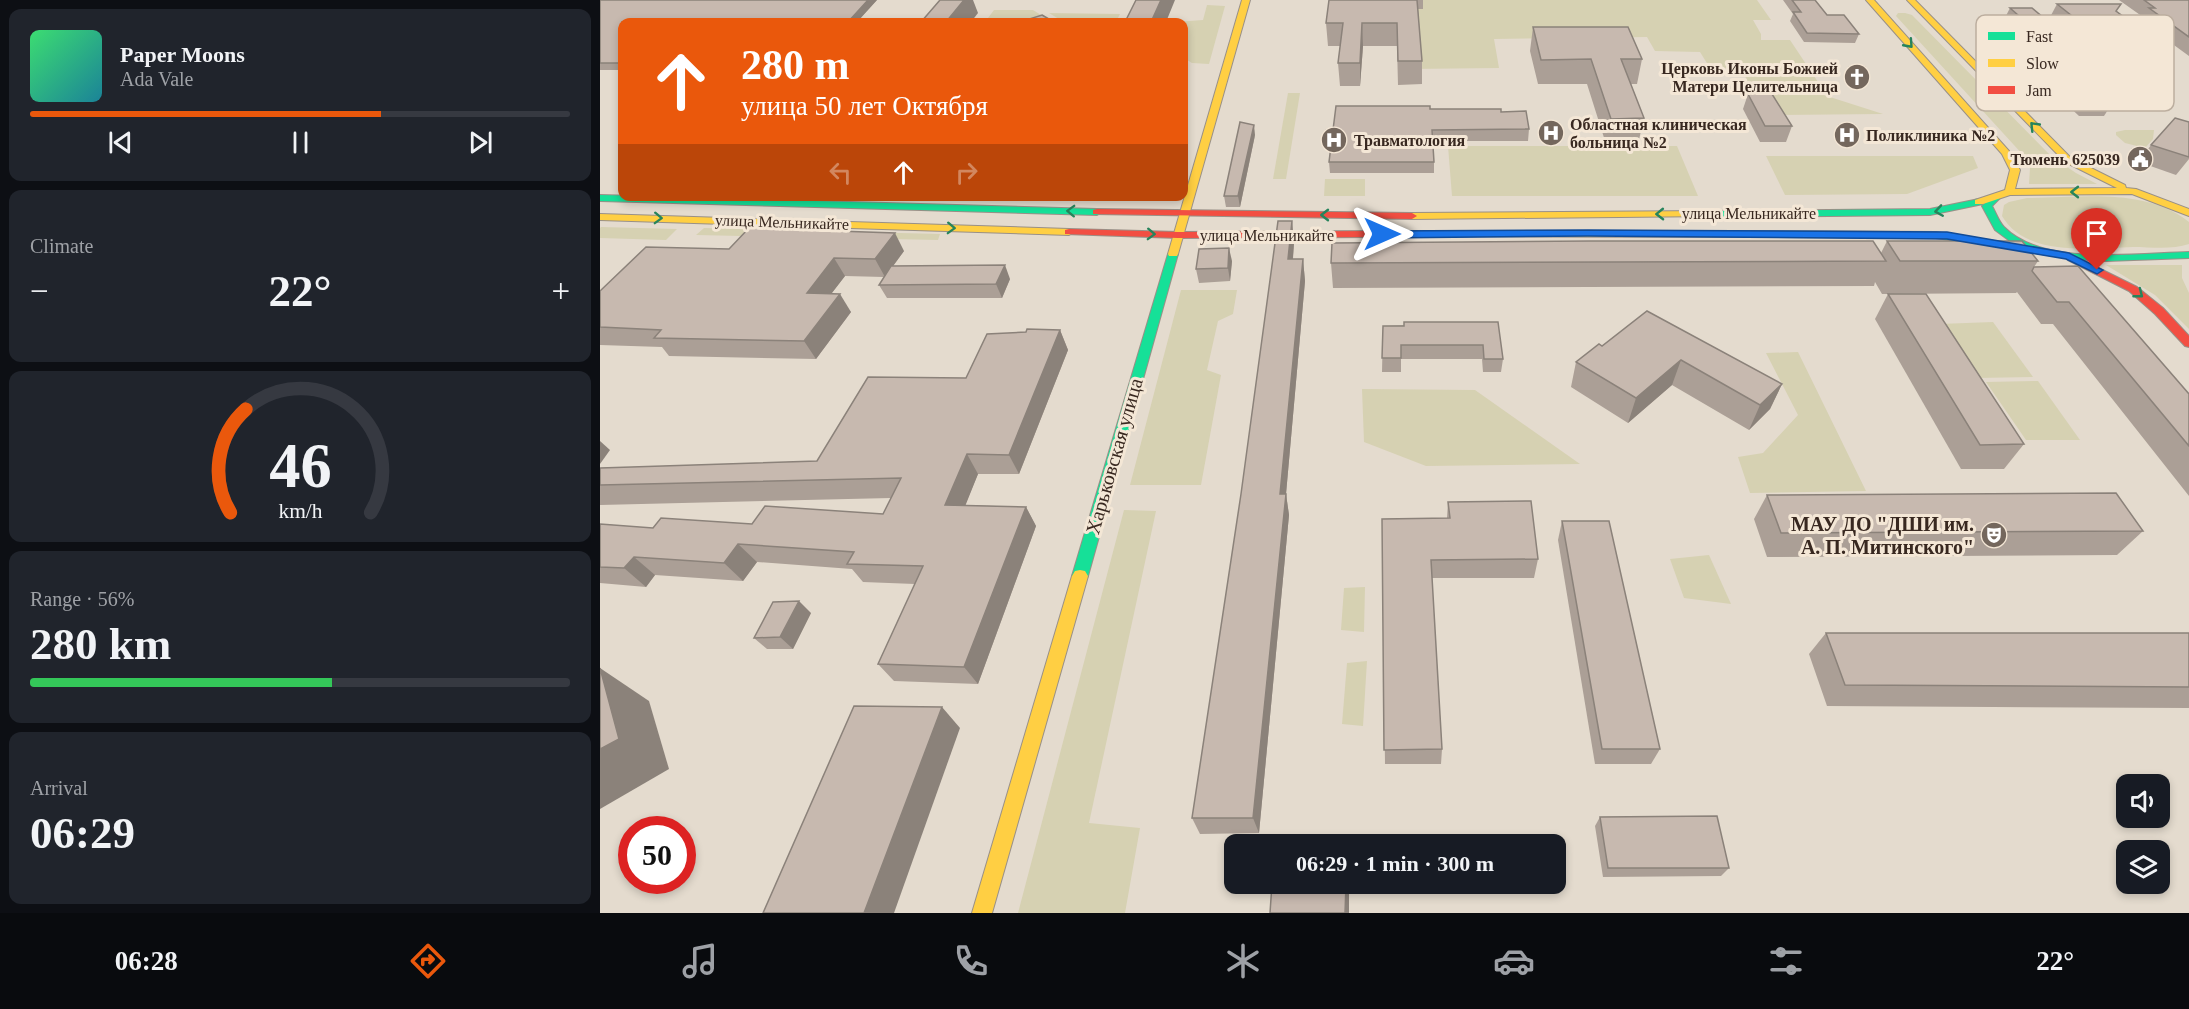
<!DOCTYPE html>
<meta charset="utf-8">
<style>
body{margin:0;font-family:Georgia,serif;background:#20242c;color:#f1f3f6;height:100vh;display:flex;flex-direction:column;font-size:22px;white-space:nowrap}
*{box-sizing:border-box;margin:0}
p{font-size:20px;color:#9ea1a6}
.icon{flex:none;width:33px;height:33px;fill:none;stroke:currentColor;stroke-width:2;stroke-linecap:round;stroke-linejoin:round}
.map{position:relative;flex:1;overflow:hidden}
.side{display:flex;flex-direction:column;gap:9px;padding:9px;background:#0d0f14;width:600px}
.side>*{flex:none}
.guide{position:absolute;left:18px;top:18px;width:570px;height:183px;border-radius:12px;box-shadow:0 3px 9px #0003;background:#ea580c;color:#fff;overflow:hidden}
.buttons{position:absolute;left:1516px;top:774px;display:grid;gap:12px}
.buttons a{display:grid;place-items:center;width:54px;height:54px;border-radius:12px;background:#171b24;box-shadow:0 3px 9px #0003;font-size:30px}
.speed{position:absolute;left:18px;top:816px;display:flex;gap:12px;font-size:30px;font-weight:700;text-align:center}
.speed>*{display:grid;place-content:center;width:78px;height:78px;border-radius:50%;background:#171b24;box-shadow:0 3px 9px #0003;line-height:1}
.speed .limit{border:9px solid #d22;background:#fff;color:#111}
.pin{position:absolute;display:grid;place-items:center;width:51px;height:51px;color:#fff;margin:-62px -26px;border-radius:50% 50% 50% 0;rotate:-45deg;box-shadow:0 0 6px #0007}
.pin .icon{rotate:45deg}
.me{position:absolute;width:66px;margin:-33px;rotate:90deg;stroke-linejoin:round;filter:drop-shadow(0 0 4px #0008)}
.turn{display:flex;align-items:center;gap:21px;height:126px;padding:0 24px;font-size:27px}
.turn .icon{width:78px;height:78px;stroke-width:2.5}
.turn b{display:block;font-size:42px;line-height:51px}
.lanes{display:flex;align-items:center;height:57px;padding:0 24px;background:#0003;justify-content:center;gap:30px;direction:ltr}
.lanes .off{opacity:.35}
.big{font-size:45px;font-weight:600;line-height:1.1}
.side .card{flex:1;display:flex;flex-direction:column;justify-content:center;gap:9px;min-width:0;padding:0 21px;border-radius:12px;background:#20242c}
.side .dial{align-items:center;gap:0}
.dial svg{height:156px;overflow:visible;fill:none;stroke:#363941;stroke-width:7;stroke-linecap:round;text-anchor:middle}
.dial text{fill:#f1f3f6;stroke:none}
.song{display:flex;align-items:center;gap:18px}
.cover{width:72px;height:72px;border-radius:9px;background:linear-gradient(135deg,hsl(140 70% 55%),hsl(190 70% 35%))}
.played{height:6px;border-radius:3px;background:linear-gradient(90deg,#ea580c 65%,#363941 65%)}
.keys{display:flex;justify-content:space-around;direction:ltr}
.heat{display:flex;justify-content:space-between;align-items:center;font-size:33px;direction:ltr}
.charge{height:9px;border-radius:4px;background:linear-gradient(90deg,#34c759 56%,#363941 0)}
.trip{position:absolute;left:624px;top:834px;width:342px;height:60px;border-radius:12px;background:#171b24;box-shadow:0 3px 9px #0003;font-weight:600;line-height:60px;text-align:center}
.dock{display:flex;height:96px;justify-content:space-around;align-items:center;background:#090b0e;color:#9ea1a6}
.dock .icon{width:42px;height:42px}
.dock .current{color:#ea580c}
.dock b{font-size:27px;color:#f1f3f6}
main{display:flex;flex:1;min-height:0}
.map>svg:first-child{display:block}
</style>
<main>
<section class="side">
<div class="card">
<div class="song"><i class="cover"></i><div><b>Paper Moons</b><p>Ada Vale</p></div></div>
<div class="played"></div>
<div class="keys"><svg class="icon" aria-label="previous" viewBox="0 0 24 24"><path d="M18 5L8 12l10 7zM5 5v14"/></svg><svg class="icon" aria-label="pause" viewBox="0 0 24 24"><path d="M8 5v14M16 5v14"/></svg><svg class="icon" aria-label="next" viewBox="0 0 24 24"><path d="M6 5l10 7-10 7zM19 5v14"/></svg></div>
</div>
<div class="card"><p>Climate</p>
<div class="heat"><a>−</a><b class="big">22°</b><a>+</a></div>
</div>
<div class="card dial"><svg viewBox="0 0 100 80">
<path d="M14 69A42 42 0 1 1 86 69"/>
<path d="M14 69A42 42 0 0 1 22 16" stroke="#ea580c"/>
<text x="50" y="56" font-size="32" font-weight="700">46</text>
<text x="50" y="72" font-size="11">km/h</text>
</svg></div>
<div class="card"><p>Range · 56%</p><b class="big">280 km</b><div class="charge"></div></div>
<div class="card"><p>Arrival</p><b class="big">06:29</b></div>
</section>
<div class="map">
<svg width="1589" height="913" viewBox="0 0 1589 913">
<rect width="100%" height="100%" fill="#e4dbce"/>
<g fill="#d6d1b2">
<polygon points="807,0 1157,0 1171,20 1153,20 1161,34 1161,40 1190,40 1220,85 1149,85 1142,69 1110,68 1100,52 1055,51 1047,37 894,39 899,68 810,69"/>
<polygon points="607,5 625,6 609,64 592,63 584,58 584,22 576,22 603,20"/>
<polygon points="394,10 433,10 441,15 420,22 385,22"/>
<polygon points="449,13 520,14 516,22 464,22"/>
<polygon points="1305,13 1312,15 1451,156 1476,173 1497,184 1429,184 1430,168 1424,156 1296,16 1298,13"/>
<polygon points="1159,89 1208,90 1283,114 1176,115"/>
<polygon points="688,93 700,93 686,179 673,179"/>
<polygon points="1525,130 1554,130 1553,139 1545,148 1525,143 1516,135 1516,132"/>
<polygon points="848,146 1077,146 1098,196 852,196"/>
<polygon points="1166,156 1373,156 1378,168 1307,194 1185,195"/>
<polygon points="725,179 765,179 765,196 724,196"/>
<path d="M 1427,198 C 1480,198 1544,187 1589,222 L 1589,244 C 1572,250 1551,247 1533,247 C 1492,248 1427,258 1402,216 L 1404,205 L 1409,202 Z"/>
<polygon points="0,228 1,227 77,229 66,240 0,238"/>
<polygon points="104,228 340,234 338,240 96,235"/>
<polygon points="1506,265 1582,265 1582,278 1589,293 1589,329 1555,295"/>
<polygon points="581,290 637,290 633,314 618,321 607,370 621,375 601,485 530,485"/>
<polygon points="1393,322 1433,377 1376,378 1339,324"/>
<polygon points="1198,352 1266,491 1150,493 1138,457 1163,453 1198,415 1166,353"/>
<polygon points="1438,381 1480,440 1426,440 1386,382"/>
<polygon points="762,389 875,390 980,464 826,466 764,442"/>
<polygon points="524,510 556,511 489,823 540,828 525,913 418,913"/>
<polygon points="1109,555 1131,604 1084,598 1070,559"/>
<polygon points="765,587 764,632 741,630 744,588"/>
<polygon points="767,661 763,726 742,724 747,663"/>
</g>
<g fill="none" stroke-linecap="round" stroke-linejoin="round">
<g stroke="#999087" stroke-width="2">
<g id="fast">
<path d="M 1396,194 L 1401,197 L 1392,206 C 1396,213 1399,222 1404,227 C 1443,267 1538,253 1589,252 L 1589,258 L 1506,261 L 1474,259 L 1336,238 L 1158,237 L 1153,234 L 1158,231 L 1336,232 L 1414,244 L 1395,230 L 1382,206 Z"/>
<polygon points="0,195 497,209 502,212 497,215 0,201"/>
<polygon points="1379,199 1383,200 1383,204 1330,215 1110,217 1105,214 1110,211 1330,209"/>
<polygon points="573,251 578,254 488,576 485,581 480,582 475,581 472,576 568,254"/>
</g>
</g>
<g stroke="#999087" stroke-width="2">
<g id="slow">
<polygon points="642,0 650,0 578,254 577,256 569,256 568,254"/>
<polygon points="1266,0 1274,0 1409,151 1420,170 1415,189 1517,188 1465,162 1307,0 1315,0 1471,158 1525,185 1526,188 1536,189 1589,209 1589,216 1532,194 1410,195 1383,204 1375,204 1375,200 1405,190 1410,170 1402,154"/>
<polygon points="1110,211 1115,214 1114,216 812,219 807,216 812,213"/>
<polygon points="0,214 469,229 474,232 469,235 0,220"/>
<polygon points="783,231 1158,231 1163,234 1158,237 779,236 779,232"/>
<polygon points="480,570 485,571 488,576 392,913 372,913 472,576 475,571"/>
</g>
</g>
<g stroke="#999087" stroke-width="2">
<g id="jam">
<polygon points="497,209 812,213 817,216 812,219 493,214 493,210"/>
<polygon points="469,229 578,232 783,231 788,234 783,237 578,238 465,234 465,230"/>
<polygon points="1472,255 1537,287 1563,308 1589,336 1589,347 1585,346 1555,314 1529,291 1468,260 1467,258"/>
</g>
</g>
<use href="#fast" fill="#16e098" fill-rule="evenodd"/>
<use href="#slow" fill="#ffcf43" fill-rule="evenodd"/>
<use href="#jam" fill="#f24e42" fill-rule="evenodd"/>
</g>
<g fill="#ab9f96">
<polygon points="0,0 277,0 257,22 22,22 22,70 0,70"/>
<polygon points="729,0 823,0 823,9 818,9 822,61 822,84 798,85 797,46 763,46 760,86 740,86 738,63 740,46 728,46 726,23"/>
<polygon points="1183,0 1215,0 1227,15 1259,34 1255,43 1204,42 1190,21 1193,14"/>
<polygon points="1519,0 1589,0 1589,56 1541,21 1543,17"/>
<polygon points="1457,4 1516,11 1567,49 1555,67 1503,67 1448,21"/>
<polygon points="1410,8 1524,85 1504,116 1479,116 1395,37"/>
<polygon points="933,27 1042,59 1037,84 1031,84 1044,118 1038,144 1006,144 987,84 938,84 930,51"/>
<polygon points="1148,94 1192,126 1186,142 1160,142 1143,109"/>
<polygon points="830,109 901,112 929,129 928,141 833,141 834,162 834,173 730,173 729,162"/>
<polygon points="1589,122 1589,159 1576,175 1539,162 1551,145"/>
<polygon points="655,135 640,207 626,207 624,196"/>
<polygon points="692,221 694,243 693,259 703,259 705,281 686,494 689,515 659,833 600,834 592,818"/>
<polygon points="1287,241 1438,261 1434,267 1589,394 1589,496 1453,324 1441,324 1417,292 1416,293 1282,294 1275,282 1274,286 733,288 731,263 1281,253"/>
<polygon points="129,249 304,251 293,266 410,279 402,298 287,298 279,285 284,277 245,276 231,294 251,312 216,359 69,356 62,347 0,345 0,291"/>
<polygon points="632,261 630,281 599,283 596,269"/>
<polygon points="1288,294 1424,444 1404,469 1361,469 1275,319"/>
<polygon points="1047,311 1182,384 1170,409 1149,430 1072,385 1028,423 971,387 976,362 1002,346"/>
<polygon points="898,322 903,359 901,372 883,372 882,359 801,359 801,372 782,372 783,326"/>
<polygon points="460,330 468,350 419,474 378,474 365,505 426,507 436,526 378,684 294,681 278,664 315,584 263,582 252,569 157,562 143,581 55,575 46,587 0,583 0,524 53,528 152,524 283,514 291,498 0,505 0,468 217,461 366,378 426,332"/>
<polygon points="1167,495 1543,531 1517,555 1167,557 1154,519"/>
<polygon points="848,502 938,559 934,578 832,578 842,749 841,764 785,764 782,519 847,518"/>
<polygon points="962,521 1060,749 1051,764 995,764 958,540"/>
<polygon points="211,613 193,649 167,649 154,638"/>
<polygon points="1226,633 1589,633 1589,708 1227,706 1209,654"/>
<polygon points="1000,817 1129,868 1121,876 1003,877 995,826"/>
</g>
<g fill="#8b827a">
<polygon points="268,0 277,0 257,22 248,22"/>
<polygon points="364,0 373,0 378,13 371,22 346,22"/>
<polygon points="561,0 575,0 566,22 551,22"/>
<polygon points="762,23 763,46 760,86 760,63"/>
<polygon points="22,60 22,70 18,63"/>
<polygon points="654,125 655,135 640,207 638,196"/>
<polygon points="692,221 694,243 691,282 688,259"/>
<polygon points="295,233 304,251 285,277 275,259"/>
<polygon points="629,248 632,261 630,281 628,268"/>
<polygon points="234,258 245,276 218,311 207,293"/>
<polygon points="703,259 705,281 686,494 689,515 659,833 653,818 680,494"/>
<polygon points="405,265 410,279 402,298 396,284"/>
<polygon points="240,294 251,312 216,359 204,341"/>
<polygon points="460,330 468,350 419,474 409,455"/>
<polygon points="1081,360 1072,385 1028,423 1036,398"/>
<polygon points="1182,384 1170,409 1149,430 1160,405"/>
<polygon points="0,441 10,450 0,464"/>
<polygon points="367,454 378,474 358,524 345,505"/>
<polygon points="426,507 436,526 378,684 364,667"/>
<polygon points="138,544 157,562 143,581 124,563"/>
<polygon points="34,557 55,575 46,587 24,568"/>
<polygon points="199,601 211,613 193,649 180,637"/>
<polygon points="0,668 49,701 69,769 0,809"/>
<polygon points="342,707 360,728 294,913 264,913"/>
<polygon points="746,884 749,884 749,913 745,913"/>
</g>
<g fill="#c7b9af" stroke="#8b827a" stroke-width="1.5">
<polygon points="0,0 268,0 248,22 22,22 22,60 18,63 0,63"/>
<polygon points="340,0 364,0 346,22 321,22"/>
<polygon points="536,0 561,0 551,22 525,22"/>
<polygon points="729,0 817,0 822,61 798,61 797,23 762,23 760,63 738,63 743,23 726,23"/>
<polygon points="1192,0 1215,0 1227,15 1244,15 1259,34 1207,33 1193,12 1201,12"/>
<polygon points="1544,0 1589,0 1589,37 1549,8 1555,8"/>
<polygon points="1457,4 1521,4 1516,11 1567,49 1514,49"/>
<polygon points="1410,8 1432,8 1524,85 1498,85"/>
<polygon points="442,15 454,22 420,22"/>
<polygon points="933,27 1028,27 1042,59 1021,59 1044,118 1011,119 991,59 941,60"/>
<polygon points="1148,94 1172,94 1192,126 1165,126"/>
<polygon points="736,106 830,106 830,109 901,109 901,112 926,111 929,129 832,130 834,162 729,162"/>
<polygon points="1575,118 1589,122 1589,157 1551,145"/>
<polygon points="640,122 654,125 638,196 624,196"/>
<polygon points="678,221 692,221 688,259 703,259 680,494 686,494 653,818 592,818 641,494"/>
<polygon points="149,228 295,233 275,259 234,258 207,293 240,294 204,341 54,338 61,330 0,327 0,291 46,247 129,249"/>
<polygon points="990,241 1273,241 1286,261 731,263 732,243"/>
<polygon points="1287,241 1422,241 1438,261 1300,261"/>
<polygon points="629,248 628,268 596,269 599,249"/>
<polygon points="405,265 396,284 279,285 291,266"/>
<polygon points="1478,266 1589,394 1589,446 1469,302 1457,302 1432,271 1434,267"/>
<polygon points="1288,294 1326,294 1424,444 1380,445"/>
<polygon points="1047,311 1182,384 1160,405 1081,360 1036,398 976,362 999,344 1002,346"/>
<polygon points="804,322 898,322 903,359 884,359 883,345 801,345 801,358 782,358 783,326 804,326"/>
<polygon points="427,329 460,330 409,455 367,454 345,505 426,507 364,667 278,664 323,566 247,564 254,552 138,544 124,563 34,557 24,568 0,567 0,524 53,528 61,518 152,524 165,506 283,514 301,478 0,485 0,468 217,461 268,377 366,378 387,334 426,332"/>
<polygon points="1516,493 1543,531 1181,533 1167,495"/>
<polygon points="931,501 938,559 831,560 842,749 784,750 782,519 850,518 848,502"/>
<polygon points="962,521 1009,521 1060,749 1002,749"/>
<polygon points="199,601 180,637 154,638 173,602"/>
<polygon points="1226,633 1589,633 1589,687 1245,685"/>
<polygon points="0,668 19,739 0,749"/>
<polygon points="254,706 342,707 264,913 163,913"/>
<polygon points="1117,816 1129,868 1008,868 1000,817"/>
<polygon points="672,884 746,884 745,913 670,913"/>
</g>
<defs><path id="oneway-chevron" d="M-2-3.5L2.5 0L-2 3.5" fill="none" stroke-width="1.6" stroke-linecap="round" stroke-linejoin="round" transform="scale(1.5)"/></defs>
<g stroke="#27845c">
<use href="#oneway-chevron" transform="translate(1309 44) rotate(48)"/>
<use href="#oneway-chevron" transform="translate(1434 126) rotate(-134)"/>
<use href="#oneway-chevron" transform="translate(1475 192) rotate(180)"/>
<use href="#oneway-chevron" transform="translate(471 211) rotate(-178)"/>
<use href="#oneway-chevron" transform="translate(1339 211) rotate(171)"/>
<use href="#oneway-chevron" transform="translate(1060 214) rotate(179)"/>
<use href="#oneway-chevron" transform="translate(725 215) rotate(-180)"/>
<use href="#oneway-chevron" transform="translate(58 218) rotate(2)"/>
<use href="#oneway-chevron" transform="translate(351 228) rotate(2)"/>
<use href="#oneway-chevron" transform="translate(551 234) rotate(2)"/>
<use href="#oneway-chevron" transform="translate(1539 294) rotate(38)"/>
</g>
<polygon fill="#1a73e8" stroke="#114b97" stroke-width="1.5" points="988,230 1347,232 1469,253 1503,270 1497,274 1466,259 1347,239 988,236 782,238 777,234 782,231"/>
<defs>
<g id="church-disc" transform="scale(1.35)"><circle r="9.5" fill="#74675d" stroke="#f4e7d6"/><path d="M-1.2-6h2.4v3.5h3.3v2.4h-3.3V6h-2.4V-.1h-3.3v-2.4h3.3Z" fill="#fff"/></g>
<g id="hospital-disc" transform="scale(1.35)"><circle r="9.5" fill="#74675d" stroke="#f4e7d6"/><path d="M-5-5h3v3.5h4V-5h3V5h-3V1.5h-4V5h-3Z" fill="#fff"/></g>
<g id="civic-disc" transform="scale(1.35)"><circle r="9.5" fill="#74675d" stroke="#f4e7d6"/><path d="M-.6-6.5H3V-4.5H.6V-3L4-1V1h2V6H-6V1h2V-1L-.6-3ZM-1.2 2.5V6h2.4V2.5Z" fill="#fff"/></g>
<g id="theatre-disc" transform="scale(1.35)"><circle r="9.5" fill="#74675d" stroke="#f4e7d6"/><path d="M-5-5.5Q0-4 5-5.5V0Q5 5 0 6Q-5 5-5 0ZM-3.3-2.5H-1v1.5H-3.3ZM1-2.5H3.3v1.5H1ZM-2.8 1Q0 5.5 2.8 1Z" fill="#fff"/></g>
</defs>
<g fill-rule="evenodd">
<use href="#church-disc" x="1257" y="77"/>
<use href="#hospital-disc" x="951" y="133"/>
<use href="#hospital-disc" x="1247" y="135"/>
<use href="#hospital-disc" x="734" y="140"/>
<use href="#civic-disc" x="1540" y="159"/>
<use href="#theatre-disc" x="1394" y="535"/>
</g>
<g text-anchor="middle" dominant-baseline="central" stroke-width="6" stroke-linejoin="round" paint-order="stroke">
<g font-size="16" font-weight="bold" fill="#382820" stroke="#f4e7d6" text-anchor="start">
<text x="1238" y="68" text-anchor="end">Церковь Иконы Божией<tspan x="1238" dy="18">Матери Целительница</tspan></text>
<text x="970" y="124">Областная клиническая<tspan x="970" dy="18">больница №2</tspan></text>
<text x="1266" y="135">Поликлиника №2</text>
<text x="754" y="140">Травматология</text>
<text x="1520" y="159" text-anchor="end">Тюмень 625039</text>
</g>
<g font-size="16" fill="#382820" stroke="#f4e7d6">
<text x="1149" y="213">улица Мельникайте</text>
<text transform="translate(182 222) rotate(2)">улица Мельникайте</text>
<text x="667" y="235">улица Мельникайте</text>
</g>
<g font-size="20" fill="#382820" stroke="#f4e7d6">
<text transform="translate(514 456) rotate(-74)">Харьковская улица</text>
</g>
<g font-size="20" font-weight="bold" fill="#382820" stroke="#f4e7d6" text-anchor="end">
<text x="1374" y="524">МАУ ДО "ДШИ им.<tspan x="1374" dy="23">А. П. Митинского"</tspan></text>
</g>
</g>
<rect x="1376" y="15" width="198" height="96" rx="9" fill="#f4e7d6" stroke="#bcae9f" stroke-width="1.5"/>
<rect x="1388" y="32" width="27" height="8" fill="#16e098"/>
<rect x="1388" y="59" width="27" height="8" fill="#ffcf43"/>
<rect x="1388" y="86" width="27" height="8" fill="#f24e42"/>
<g font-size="16" fill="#382820">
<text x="1426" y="42">Fast</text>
<text x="1426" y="69">Slow</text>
<text x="1426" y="96">Jam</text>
</g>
</svg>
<div class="buttons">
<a><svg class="icon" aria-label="sound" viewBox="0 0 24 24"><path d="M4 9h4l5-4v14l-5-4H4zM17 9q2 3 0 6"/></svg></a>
<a><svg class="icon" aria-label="layers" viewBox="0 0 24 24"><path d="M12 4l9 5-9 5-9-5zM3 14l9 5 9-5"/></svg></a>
</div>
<div class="speed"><div class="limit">50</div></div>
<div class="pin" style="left:1497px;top:270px;background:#d93025"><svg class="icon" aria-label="arrive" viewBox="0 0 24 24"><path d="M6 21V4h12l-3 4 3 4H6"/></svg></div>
<svg class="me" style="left:782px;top:234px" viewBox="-20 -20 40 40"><path d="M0-17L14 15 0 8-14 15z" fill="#1a73e8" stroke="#fff" stroke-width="4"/></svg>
<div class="trip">06:29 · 1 min · 300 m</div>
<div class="guide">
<div class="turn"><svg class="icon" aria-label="ahead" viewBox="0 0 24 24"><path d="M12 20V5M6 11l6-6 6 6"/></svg><div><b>280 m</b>улица 50 лет Октября</div></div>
<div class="lanes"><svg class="icon off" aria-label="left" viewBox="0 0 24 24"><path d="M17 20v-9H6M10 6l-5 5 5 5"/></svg><svg class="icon" aria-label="ahead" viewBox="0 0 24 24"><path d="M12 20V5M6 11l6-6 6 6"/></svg><svg class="icon off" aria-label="right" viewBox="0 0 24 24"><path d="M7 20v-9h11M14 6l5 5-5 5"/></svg></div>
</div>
</div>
</main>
<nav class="dock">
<b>06:28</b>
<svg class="icon current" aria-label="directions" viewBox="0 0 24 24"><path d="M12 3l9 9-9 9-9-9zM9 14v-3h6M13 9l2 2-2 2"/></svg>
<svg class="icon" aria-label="music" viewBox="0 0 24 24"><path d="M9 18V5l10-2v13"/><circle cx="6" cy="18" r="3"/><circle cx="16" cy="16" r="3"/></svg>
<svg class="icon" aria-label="phone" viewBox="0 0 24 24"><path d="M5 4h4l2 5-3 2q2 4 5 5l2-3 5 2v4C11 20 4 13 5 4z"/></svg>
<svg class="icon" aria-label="climate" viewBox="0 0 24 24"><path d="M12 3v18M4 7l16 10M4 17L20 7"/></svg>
<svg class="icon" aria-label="car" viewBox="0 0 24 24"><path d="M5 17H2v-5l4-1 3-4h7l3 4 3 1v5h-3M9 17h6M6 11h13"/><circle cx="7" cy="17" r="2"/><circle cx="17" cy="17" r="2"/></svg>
<svg class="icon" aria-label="filters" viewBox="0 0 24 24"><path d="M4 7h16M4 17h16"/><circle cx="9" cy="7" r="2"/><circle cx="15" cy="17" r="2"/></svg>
<b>22°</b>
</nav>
